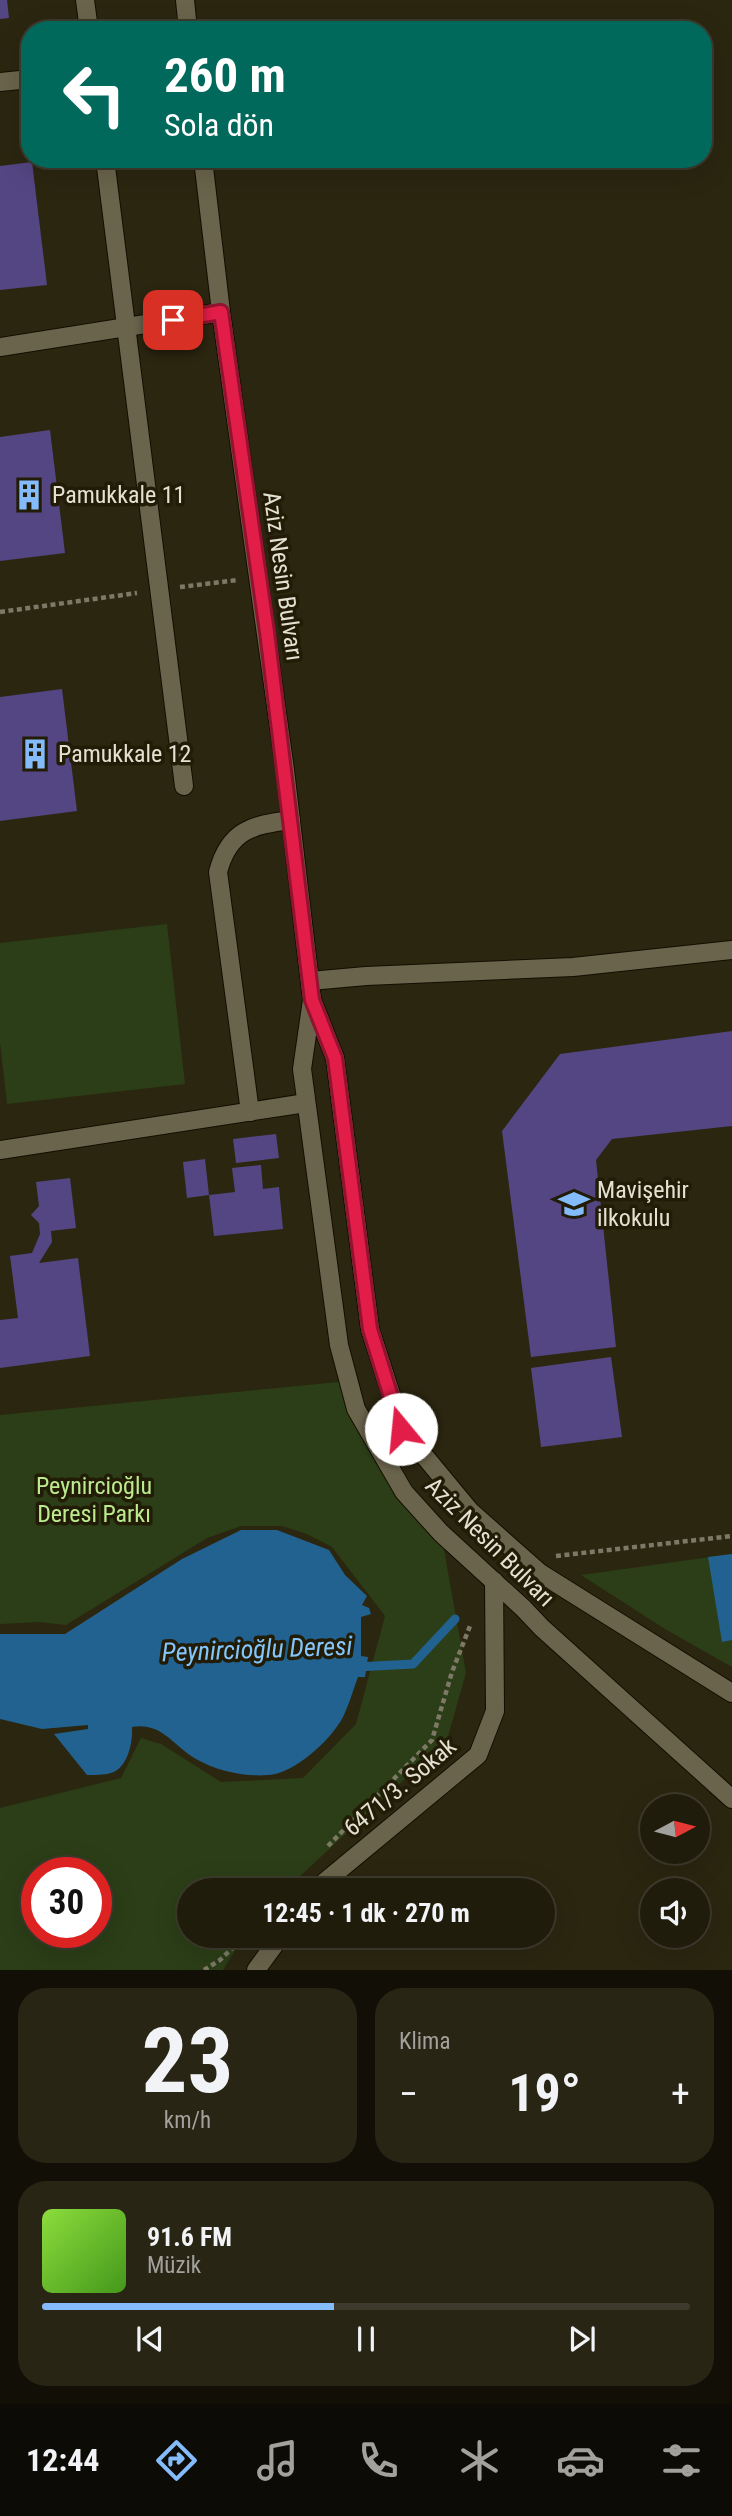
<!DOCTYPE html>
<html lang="tr">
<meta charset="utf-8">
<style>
body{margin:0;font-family:"Roboto Condensed",sans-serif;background:#282515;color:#f1f3f6;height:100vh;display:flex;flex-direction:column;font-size:26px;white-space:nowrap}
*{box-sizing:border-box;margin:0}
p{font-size:23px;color:#a2a19d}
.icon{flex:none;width:38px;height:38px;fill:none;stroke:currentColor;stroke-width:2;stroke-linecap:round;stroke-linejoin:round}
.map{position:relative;height:1970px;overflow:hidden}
.side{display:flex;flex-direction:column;gap:18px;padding:18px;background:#120f07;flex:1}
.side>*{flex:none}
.banner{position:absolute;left:21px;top:21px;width:691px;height:147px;border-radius:28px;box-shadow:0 7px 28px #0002,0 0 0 2px #3d3a2d;background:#00695c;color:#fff;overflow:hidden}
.needle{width:46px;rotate:83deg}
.fabs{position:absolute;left:640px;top:1794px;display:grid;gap:14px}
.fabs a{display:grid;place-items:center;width:70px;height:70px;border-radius:50%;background:#201c0c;box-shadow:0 7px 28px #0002,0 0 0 2px #3d3a2d;font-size:35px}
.speed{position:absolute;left:21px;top:1857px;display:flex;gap:14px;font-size:35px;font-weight:700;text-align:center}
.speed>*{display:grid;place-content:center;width:91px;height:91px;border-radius:50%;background:#201c0c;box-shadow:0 7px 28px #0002,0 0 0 2px #3d3a2d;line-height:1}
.speed .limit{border:10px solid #d22;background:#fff;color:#111}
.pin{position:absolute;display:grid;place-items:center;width:60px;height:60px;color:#fff;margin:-30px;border-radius:14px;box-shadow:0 4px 10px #0006}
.me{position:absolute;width:77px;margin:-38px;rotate:343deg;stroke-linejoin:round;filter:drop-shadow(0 0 5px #0008)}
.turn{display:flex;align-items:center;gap:24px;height:147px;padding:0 28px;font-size:32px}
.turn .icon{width:91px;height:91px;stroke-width:2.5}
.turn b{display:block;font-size:49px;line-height:60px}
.big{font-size:52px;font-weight:700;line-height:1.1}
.side .tile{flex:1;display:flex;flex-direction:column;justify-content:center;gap:10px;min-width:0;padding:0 24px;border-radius:28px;background:#282515}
.side .dial{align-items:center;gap:0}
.dial b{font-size:91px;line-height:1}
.song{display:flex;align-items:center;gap:21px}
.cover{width:84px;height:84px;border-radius:10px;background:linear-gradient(135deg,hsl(90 70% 55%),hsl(100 70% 35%))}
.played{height:7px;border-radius:4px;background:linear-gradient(90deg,#84bcfb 45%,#3d3a2d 45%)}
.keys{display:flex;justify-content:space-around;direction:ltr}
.heat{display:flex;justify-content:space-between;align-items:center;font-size:38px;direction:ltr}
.side .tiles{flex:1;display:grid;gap:18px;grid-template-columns:1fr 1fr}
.tile:last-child{grid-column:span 2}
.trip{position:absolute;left:177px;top:1878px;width:378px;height:70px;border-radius:35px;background:#201c0c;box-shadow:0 7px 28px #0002,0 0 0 2px #3d3a2d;font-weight:700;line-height:70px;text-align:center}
.tabs{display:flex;height:112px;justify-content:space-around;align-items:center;background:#0d0b05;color:#a2a19d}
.tabs .icon{width:49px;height:49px}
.tabs .on{color:#84bcfb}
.tabs b{font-size:32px;color:#f1f3f6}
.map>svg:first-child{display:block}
</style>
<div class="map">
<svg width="732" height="1970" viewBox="0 0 732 1970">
<rect width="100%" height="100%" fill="#2b2610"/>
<g fill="#2b3e17" fill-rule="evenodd">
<polygon points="167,924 185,1084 7,1104 0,1042 0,943"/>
<path d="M 349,1381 L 441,1533 L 466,1673 L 447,1740 L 285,1890 L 189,1890 L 189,1936 L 244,1936 L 223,1970 L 0,1970 L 0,1808 L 121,1778 L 141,1738 L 161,1744 L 221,1782 L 303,1778 L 356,1724 L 385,1616 L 332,1547 L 307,1534 L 282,1526 L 241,1526 L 207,1538 L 66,1625 L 38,1622 L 0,1624 L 0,1415 ZM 37,1872 L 96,1872 L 96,1932 L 37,1932 Z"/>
<polygon points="732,1554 732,1667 665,1629 581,1575"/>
</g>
<g fill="#226290">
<path d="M 241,1530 L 277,1530 L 329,1550 L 345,1575 L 367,1596 L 362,1605 L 369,1608 L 371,1614 L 361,1617 L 361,1656 L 368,1657 L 365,1677 L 358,1677 C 353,1690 349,1705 343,1717 C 331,1740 294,1774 268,1775 C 244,1777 217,1771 196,1759 C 172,1745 162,1722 132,1727 C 133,1742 128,1768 111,1773 C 104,1775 94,1775 87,1775 L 54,1734 L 88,1729 L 88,1725 L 42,1729 L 0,1719 L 0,1634 L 65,1634 L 182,1559 Z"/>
<polygon points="732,1554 732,1640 722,1642 708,1557"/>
</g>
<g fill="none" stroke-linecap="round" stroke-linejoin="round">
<polyline stroke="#226290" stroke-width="9" points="357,1667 413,1664 455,1619"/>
</g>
<g fill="#534683">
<polygon points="0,0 7,0 9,18 0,19"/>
<polygon points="32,162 47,285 0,290 0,166"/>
<polygon points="50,430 65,553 0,561 0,437"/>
<polygon points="62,689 77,811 0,821 0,697"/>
<polygon points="732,1031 732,1126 612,1139 596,1160 616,1347 531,1357 502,1131 560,1054"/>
<polygon points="276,1134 279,1158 236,1163 233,1139"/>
<polygon points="205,1159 209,1195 187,1198 183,1162"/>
<polygon points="261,1165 263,1189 279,1187 283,1229 214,1236 209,1195 235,1192 232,1168"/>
<polygon points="70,1178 76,1228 51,1231 52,1242 39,1263 78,1258 90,1356 0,1368 0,1320 18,1318 10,1256 32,1253 40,1234 39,1223 31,1215 39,1206 36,1182"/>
<polygon points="611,1357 622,1437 541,1447 531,1368"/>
</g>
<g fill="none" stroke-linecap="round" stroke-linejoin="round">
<g stroke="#140e00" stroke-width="20">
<g id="minor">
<polyline points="85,0 89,30"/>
<polyline points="185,0 188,30"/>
<polyline points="0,82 30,79"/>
<polyline points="105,159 184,786"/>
<polyline points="203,159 221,312 285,770 312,1000 335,1058 370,1329 402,1429 470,1511 540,1573 732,1693"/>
<polyline points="0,347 221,312"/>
<polyline points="310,981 366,976 573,967 732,950"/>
<polyline points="312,1000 302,1069 339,1345 356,1409 404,1492 441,1533 523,1608 542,1628 732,1799"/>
<path d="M 250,1112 L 218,872 C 229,830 252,825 291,820"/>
<polyline points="0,1150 306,1103"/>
<polyline points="315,1890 478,1755 495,1711 494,1581"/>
<polyline points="256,1970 281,1936"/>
</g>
</g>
<g stroke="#7d7966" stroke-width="4.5" stroke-dasharray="5 3.5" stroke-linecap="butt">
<polyline points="180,587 238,580"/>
<polyline points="0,612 137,593"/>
<polyline points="556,1556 732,1536"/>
<polyline points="328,1846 432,1740 452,1672 470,1626"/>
<polyline points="204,1970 220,1960 245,1936"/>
</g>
<use href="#minor" stroke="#6b644c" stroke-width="18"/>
</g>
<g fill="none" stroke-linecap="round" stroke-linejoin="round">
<g stroke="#92132f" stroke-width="18">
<polyline id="route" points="173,320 221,312 267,632 312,1000 335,1058 370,1329 401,1429"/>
</g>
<use href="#route" stroke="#e11d48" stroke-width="12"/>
</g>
<defs>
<g id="building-bare" transform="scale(2.415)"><path d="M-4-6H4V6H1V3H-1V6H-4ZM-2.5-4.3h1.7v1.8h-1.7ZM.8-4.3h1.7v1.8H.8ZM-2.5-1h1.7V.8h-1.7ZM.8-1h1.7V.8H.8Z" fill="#84bcfb" stroke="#221c06" stroke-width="2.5" paint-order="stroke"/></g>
<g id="school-bare" transform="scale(2.415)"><path d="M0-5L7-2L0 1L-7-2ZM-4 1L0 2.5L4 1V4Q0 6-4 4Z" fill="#84bcfb" stroke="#221c06" stroke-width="2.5" paint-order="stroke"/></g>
</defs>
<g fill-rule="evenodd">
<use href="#building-bare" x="29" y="495"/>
<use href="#building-bare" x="35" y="754"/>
<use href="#school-bare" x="574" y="1204"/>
</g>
<g text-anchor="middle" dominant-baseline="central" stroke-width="7" stroke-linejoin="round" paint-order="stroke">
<g font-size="24" fill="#e4e1d3" stroke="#221c06" text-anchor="start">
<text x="52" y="495">Pamukkale 11</text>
<text x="58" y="754">Pamukkale 12</text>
<text x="597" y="1190">Mavişehir<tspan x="597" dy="28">ilkokulu</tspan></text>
</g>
<g font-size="24" fill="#e4e1d3" stroke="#221c06">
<text transform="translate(283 576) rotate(82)">Aziz Nesin Bulvarı</text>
<text transform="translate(490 1542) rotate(45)">Aziz Nesin Bulvarı</text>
<text transform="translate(400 1787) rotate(-40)">6471/3. Sokak</text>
</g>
<g font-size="24" fill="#bceb8f" stroke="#221c06">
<text x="94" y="1486">Peynircioğlu<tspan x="94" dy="28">Deresi Parkı</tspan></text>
</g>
<g font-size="26" font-style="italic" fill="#84c6fc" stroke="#221c06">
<text transform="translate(257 1649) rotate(-2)">Peynircioğlu Deresi</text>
</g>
</g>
</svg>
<div class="fabs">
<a><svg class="needle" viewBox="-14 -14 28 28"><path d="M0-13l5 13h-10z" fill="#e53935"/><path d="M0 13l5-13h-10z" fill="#a2a19d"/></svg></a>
<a><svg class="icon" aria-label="sound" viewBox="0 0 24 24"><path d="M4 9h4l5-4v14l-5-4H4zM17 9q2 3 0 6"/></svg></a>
</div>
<div class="speed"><div class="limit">30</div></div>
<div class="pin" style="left:173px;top:320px;background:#d93025"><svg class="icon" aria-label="arrive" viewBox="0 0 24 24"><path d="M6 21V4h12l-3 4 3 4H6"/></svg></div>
<svg class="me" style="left:401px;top:1429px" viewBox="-20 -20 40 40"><circle r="19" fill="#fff"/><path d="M0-13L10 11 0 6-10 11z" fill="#e11d48"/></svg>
<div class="trip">12:45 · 1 dk · 270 m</div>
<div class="banner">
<div class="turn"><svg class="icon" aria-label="left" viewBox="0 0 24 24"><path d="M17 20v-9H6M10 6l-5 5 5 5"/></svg><div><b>260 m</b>Sola dön</div></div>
</div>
</div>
<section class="side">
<div class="tiles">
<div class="tile dial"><b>23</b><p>km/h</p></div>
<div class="tile"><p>Klima</p>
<div class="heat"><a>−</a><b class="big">19°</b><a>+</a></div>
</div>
<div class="tile">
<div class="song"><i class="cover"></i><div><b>91.6 FM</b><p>Müzik</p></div></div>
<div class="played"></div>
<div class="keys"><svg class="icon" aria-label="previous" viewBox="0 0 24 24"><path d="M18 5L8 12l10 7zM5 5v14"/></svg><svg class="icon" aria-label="pause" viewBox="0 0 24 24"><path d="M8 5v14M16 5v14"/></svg><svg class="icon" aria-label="next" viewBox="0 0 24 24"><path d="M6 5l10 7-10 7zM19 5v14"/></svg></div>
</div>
</div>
</section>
<nav class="tabs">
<b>12:44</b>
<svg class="icon on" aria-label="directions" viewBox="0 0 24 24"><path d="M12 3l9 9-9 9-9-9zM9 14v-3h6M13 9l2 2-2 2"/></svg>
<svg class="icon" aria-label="music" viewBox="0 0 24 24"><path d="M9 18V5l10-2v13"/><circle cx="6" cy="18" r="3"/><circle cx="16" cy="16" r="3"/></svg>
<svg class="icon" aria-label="phone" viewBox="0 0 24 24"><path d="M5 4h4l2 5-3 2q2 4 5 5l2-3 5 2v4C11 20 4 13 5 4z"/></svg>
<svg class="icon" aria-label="climate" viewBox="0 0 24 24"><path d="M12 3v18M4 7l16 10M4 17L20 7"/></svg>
<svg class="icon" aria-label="car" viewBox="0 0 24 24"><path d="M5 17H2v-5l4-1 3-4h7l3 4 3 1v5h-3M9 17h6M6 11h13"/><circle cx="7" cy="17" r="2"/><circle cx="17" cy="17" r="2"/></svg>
<svg class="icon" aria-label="filters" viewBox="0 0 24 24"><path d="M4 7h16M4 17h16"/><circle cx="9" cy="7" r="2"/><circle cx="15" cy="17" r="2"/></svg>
</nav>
